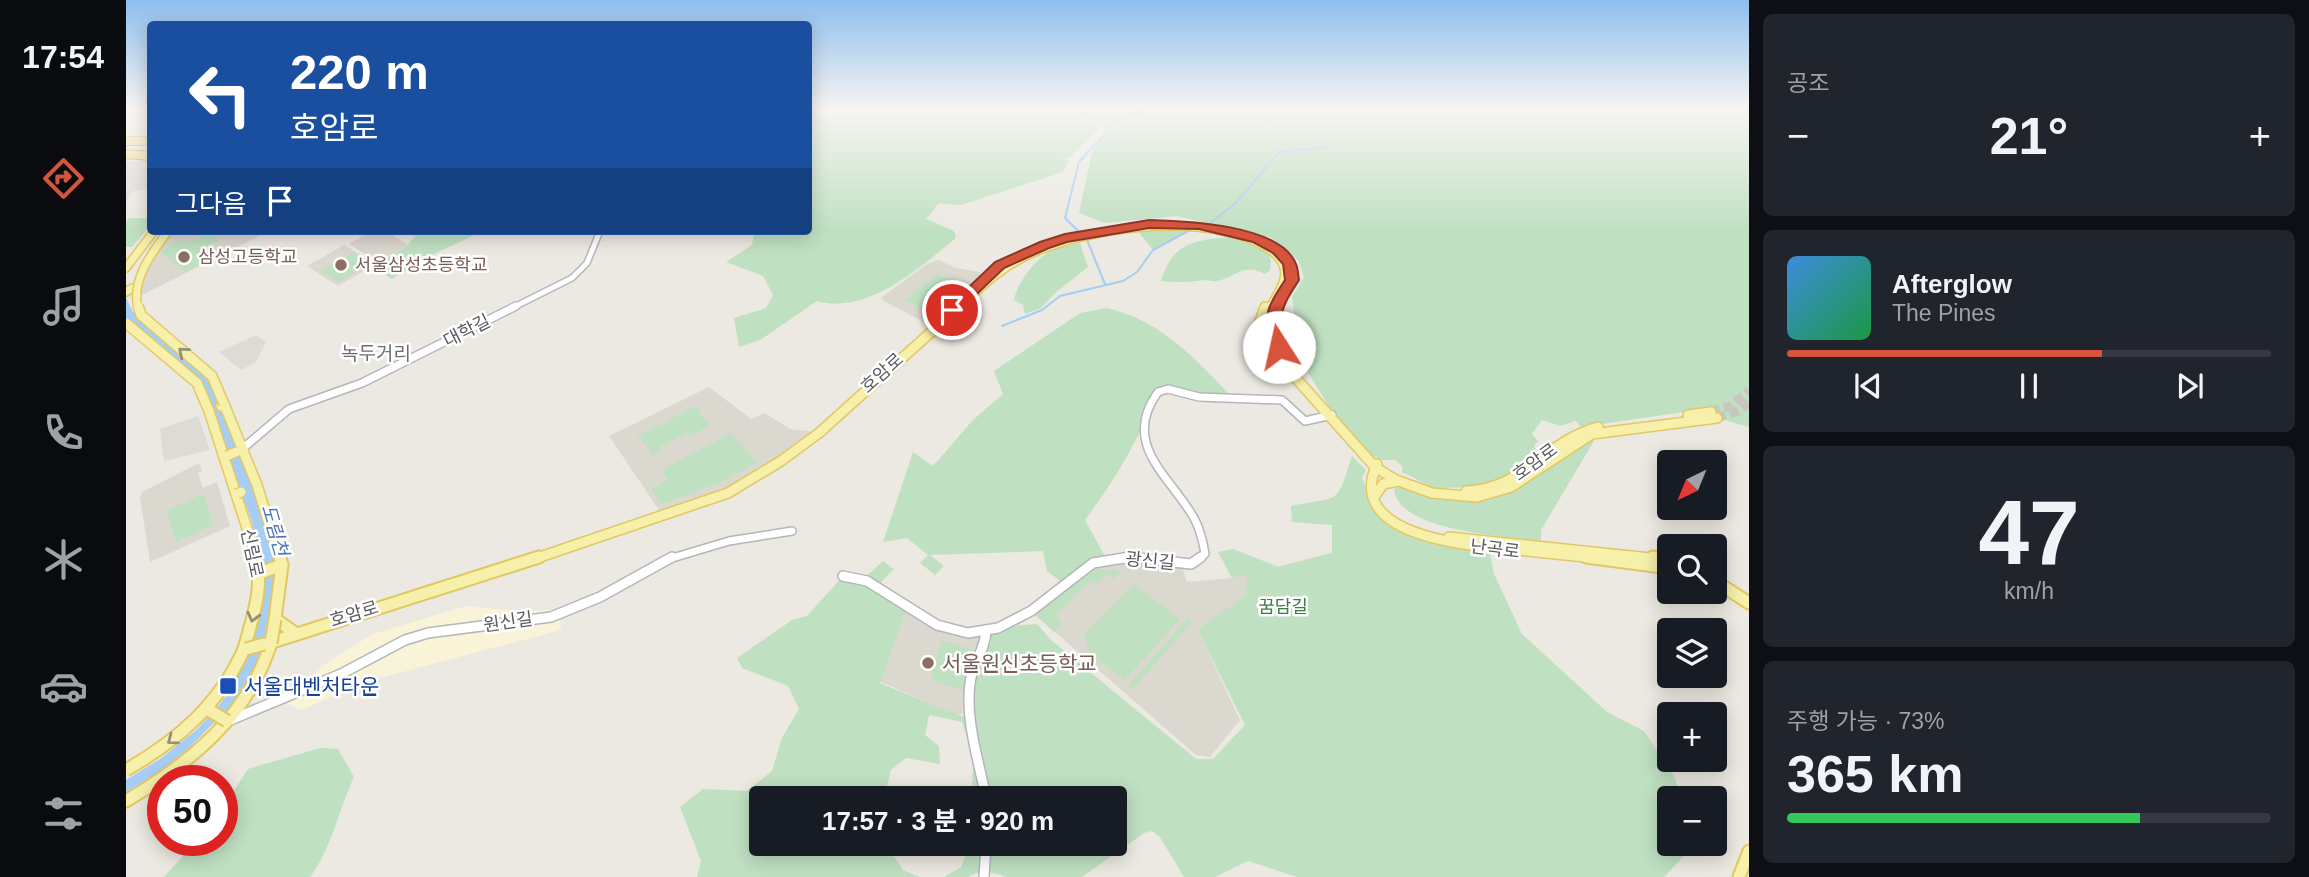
<!DOCTYPE html>
<html lang="ko">
<meta charset="utf-8">
<style>
body{margin:0;font-family:Arial,"Noto Sans KR",sans-serif;background:#20242c;color:#f1f3f6;height:100vh;display:flex;flex-direction:column;font-size:26px;white-space:nowrap}
*{box-sizing:border-box;margin:0}
p{font-size:23px;color:#9ea1a6}
.icon{flex:none;width:38px;height:38px;fill:none;stroke:currentColor;stroke-width:2;stroke-linecap:round;stroke-linejoin:round}
.map{position:relative;flex:1;overflow:hidden}
.drawer{display:flex;flex-direction:column;gap:14px;padding:14px;background:#0d0f14;width:560px}
.drawer>*{flex:none}
.hud{position:absolute;left:21px;top:21px;width:665px;height:214px;border-radius:7px;box-shadow:0 4px 18px #0003;background:#1a4fa0;color:#fff;overflow:hidden}
.needle{width:46px;rotate:223deg}
.controls{position:absolute;left:1531px;top:450px;display:grid;gap:14px}
.controls a{display:grid;place-items:center;width:70px;height:70px;border-radius:7px;background:#171b24;box-shadow:0 4px 18px #0003;font-size:35px}
.speed{position:absolute;left:21px;top:765px;display:flex;gap:14px;font-size:35px;font-weight:700;text-align:center}
.speed>*{display:grid;place-content:center;width:91px;height:91px;border-radius:50%;background:#171b24;box-shadow:0 4px 18px #0003;line-height:1}
.speed .limit{border:10px solid #d22;background:#fff;color:#111}
.pin{position:absolute;display:grid;place-items:center;width:60px;height:60px;color:#fff;margin:-30px;border:4px solid #fff;border-radius:50%;box-shadow:0 2px 7px #0007}
.me{position:absolute;width:77px;margin:-38px;rotate:350deg;stroke-linejoin:round;filter:drop-shadow(0 0 5px #0008)}
.turn{display:flex;align-items:center;gap:24px;height:147px;padding:0 28px;font-size:32px}
.turn .icon{width:91px;height:91px;stroke-width:2.5}
.turn b{display:block;font-size:49px;line-height:60px}
.then{display:flex;align-items:center;height:66px;padding:0 28px;background:#0003;gap:14px;font-size:26px}
.big{font-size:52px;font-weight:700;line-height:1.1}
.drawer .card{flex:1;display:flex;flex-direction:column;justify-content:center;gap:10px;min-width:0;padding:0 24px;border-radius:10px;background:#20242c}
.drawer .dial{align-items:center;gap:0}
.dial b{font-size:91px;line-height:1}
.song{display:flex;align-items:center;gap:21px}
.cover{width:84px;height:84px;border-radius:10px;background:linear-gradient(135deg,hsl(210 70% 55%),hsl(140 70% 35%))}
.played{height:7px;border-radius:4px;background:linear-gradient(90deg,#d6543c 65%,#363941 65%)}
.keys{display:flex;justify-content:space-around;direction:ltr}
.heat{display:flex;justify-content:space-between;align-items:center;font-size:38px;direction:ltr}
.charge{height:10px;border-radius:5px;background:linear-gradient(90deg,#34c759 73%,#363941 0)}
.trip{position:absolute;left:623px;top:786px;width:378px;height:70px;border-radius:7px;background:#171b24;box-shadow:0 4px 18px #0003;font-weight:700;line-height:70px;text-align:center}
main{display:flex;flex:1;min-height:0}
.tab-bar{display:flex;flex-direction:column;width:126px;justify-content:space-around;align-items:center;background:#090b0e;color:#9ea1a6}
.tab-bar .icon{width:49px;height:49px}
.tab-bar .on{color:#d6543c}
.tab-bar b{font-size:32px;color:#f1f3f6}
.map>svg:first-child{display:block}
</style>
<main>
<nav class="tab-bar">
<b>17:54</b>
<svg class="icon on" aria-label="directions" viewBox="0 0 24 24"><path d="M12 3l9 9-9 9-9-9zM9 14v-3h6M13 9l2 2-2 2"/></svg>
<svg class="icon" aria-label="music" viewBox="0 0 24 24"><path d="M9 18V5l10-2v13"/><circle cx="6" cy="18" r="3"/><circle cx="16" cy="16" r="3"/></svg>
<svg class="icon" aria-label="phone" viewBox="0 0 24 24"><path d="M5 4h4l2 5-3 2q2 4 5 5l2-3 5 2v4C11 20 4 13 5 4z"/></svg>
<svg class="icon" aria-label="climate" viewBox="0 0 24 24"><path d="M12 3v18M4 7l16 10M4 17L20 7"/></svg>
<svg class="icon" aria-label="car" viewBox="0 0 24 24"><path d="M5 17H2v-5l4-1 3-4h7l3 4 3 1v5h-3M9 17h6M6 11h13"/><circle cx="7" cy="17" r="2"/><circle cx="17" cy="17" r="2"/></svg>
<svg class="icon" aria-label="filters" viewBox="0 0 24 24"><path d="M4 7h16M4 17h16"/><circle cx="9" cy="7" r="2"/><circle cx="15" cy="17" r="2"/></svg>
</nav>
<div class="map">
<svg width="1623" height="877" viewBox="0 0 1623 877">
<rect width="100%" height="100%" fill="#ebe9e1"/>
<polygon fill="#f9f4d7" points="340,606 393,611 432,610 435,630 246,680 175,710 156,701 203,661 247,634"/>
<g fill="#dcdbd5">
<polygon points="24,160 24,189 7,191 0,202 0,162"/>
<polygon points="130,335 140,342 130,362 115,370 93,352"/>
<polygon points="72,416 84,450 38,461 34,429"/>
</g>
<g fill="#dbd8cf">
<polygon points="60,231 132,231 134,236 6,300 6,286 13,268 36,238"/>
<polygon points="246,231 260,231 282,245 251,262 223,244"/>
<polygon points="218,245 250,264 212,286 181,266"/>
<polygon points="813,260 830,268 853,272 857,276 805,326 756,300 756,297 801,264"/>
<polygon points="583,387 625,419 639,413 664,429 690,432 654,459 600,490 535,513 483,436"/>
<polygon points="73,463 76,471 72,473 77,488 91,482 104,526 24,562 14,497 16,492"/>
<polygon points="1245,543 1074,627 1073,633 1114,720 1084,757 1070,755 905,611 981,560 1055,564 1061,582 1106,578"/>
<polygon points="780,609 813,627 856,631 855,642 839,678 837,713 831,715 753,681"/>
</g>
<g fill="#c0e0c2">
<path d="M 683,110 L 1623,110 L 1623,427 L 1602,421 L 1585,408 L 1455,427 L 1450,421 L 1434,426 L 1416,420 L 1406,434 L 1412,441 L 1408,446 L 1414,454 L 1384,479 L 1350,487 L 1308,488 L 1276,472 L 1276,466 L 1269,460 L 1257,460 L 1245,455 L 1206,411 L 1174,360 L 1166,297 L 1178,277 L 1172,260 L 1146,238 L 1051,216 L 979,223 L 953,213 L 966,152 L 979,131 L 978,126 L 960,119 L 954,121 L 961,120 L 973,127 L 972,130 L 944,157 L 934,158 L 943,160 L 937,172 L 835,205 L 813,203 L 800,219 L 828,231 L 830,238 C 793,268 742,315 691,301 L 634,340 L 613,347 L 608,318 L 640,308 L 647,295 L 637,276 L 600,262 L 626,245 L 628,231 L 682,231 Z"/>
<polygon points="3,218 24,218 24,226 6,247 0,247 0,222"/>
<polygon points="1037,228 1069,228 1027,250 1013,232"/>
<polygon points="293,231 357,231 293,261 266,279 245,267 281,246"/>
<path d="M 85,233 L 92,241 L 83,245 L 92,255 L 59,272 L 36,253 C 49,237 50,244 68,240 C 73,239 79,235 85,233 Z"/>
<path d="M 1105,237 L 1141,251 L 1145,260 L 1144,270 L 1139,274 C 1117,262 1110,277 1091,281 C 1087,282 1083,280 1080,280 C 1063,282 1051,283 1035,281 C 1046,242 1070,240 1105,237 Z"/>
<path d="M 954,243 L 962,267 L 929,293 L 915,308 L 899,314 L 897,305 L 888,300 C 891,283 910,258 926,250 C 935,245 944,244 954,243 Z"/>
<polygon points="227,252 245,263 213,282 195,271"/>
<polygon points="812,274 835,285 801,312 779,300"/>
<path d="M 981,308 C 1034,320 1069,358 1105,396 L 1073,397 L 1052,391 L 1032,392 C 1013,439 989,480 959,520 L 981,560 L 968,564 L 975,569 L 995,571 L 987,579 L 980,574 L 970,585 L 964,581 L 931,615 L 936,625 L 928,632 L 905,611 L 938,584 L 921,571 L 917,551 L 804,555 L 818,566 L 809,575 L 794,563 L 802,555 L 781,538 L 757,542 L 787,452 L 807,466 L 847,420 L 877,394 L 868,371 L 954,313 Z"/>
<polygon points="569,407 574,409 572,411 584,426 564,436 561,433 534,447 536,450 526,455 515,439 510,437"/>
<polygon points="605,433 631,463 595,482 536,504 525,489 542,480 536,470"/>
<path d="M 1472,434 L 1415,530 L 1415,541 C 1382,536 1272,532 1268,489 L 1276,486 L 1322,499 L 1359,501 L 1394,487 L 1437,455 Z"/>
<path d="M 1226,456 L 1240,470 L 1236,478 C 1259,540 1307,543 1364,554 L 1368,574 L 1396,634 L 1481,712 L 1518,731 L 1548,776 L 1556,798 L 1544,798 L 1544,844 L 1564,844 L 1562,852 L 1538,877 L 1171,877 L 1122,861 L 1089,877 L 1058,877 L 1034,837 L 1026,831 L 1018,833 L 956,877 L 879,877 C 869,872 852,869 843,877 L 818,877 L 835,867 L 844,844 L 989,844 L 989,798 L 846,798 L 847,754 L 836,722 L 803,715 L 799,735 L 813,746 L 814,764 L 780,758 L 765,770 L 758,798 L 635,798 L 635,844 L 760,844 L 777,870 L 794,877 L 571,877 L 575,861 L 554,807 L 577,789 L 621,791 L 646,771 L 656,738 L 673,709 L 662,686 L 616,668 L 611,658 L 666,620 L 681,616 L 717,576 L 736,580 L 757,561 L 768,569 L 751,586 L 781,607 L 754,683 L 835,716 L 847,714 C 844,687 854,665 865,642 L 865,635 L 888,626 L 911,624 L 925,640 L 1070,759 L 1087,759 L 1119,725 L 1073,633 L 1074,627 L 1120,596 L 1121,575 L 1106,578 L 1092,552 L 1107,549 L 1153,567 L 1206,553 L 1206,525 L 1166,522 L 1165,506 C 1214,496 1210,507 1226,456 Z"/>
<polygon points="77,494 87,525 50,542 41,510"/>
<polygon points="1007,584 1054,619 999,680 963,653 958,635"/>
<polygon points="1061,619 1066,622 1006,690 1002,686"/>
<polygon points="816,640 848,650 836,689 810,682 805,675"/>
<path d="M 194,748 L 212,749 L 228,777 C 214,807 204,852 184,877 L 38,877 L 71,840 L 96,840 L 96,809 L 122,769 Z"/>
</g>
<polygon fill="#a7cdf5" points="0,298 7,312 84,377 128,487 147,554 149,574 134,664 119,691 58,753 35,772 0,792 0,780 34,759 69,731 91,708 108,685 122,654 137,562 125,519 76,388 0,320"/>
<g fill="none" stroke-linecap="round" stroke-linejoin="round">
<g stroke="#a7cdf5" stroke-width="2">
<polyline points="1085,222 1109,204 1154,151 1201,148"/>
<polyline points="955,234 939,218 953,162 992,119 1019,110"/>
<polyline points="961,240 979,284"/>
<polyline points="876,326 916,310 934,296 997,281 1011,272 1027,250 1066,229"/>
</g>
<g stroke="#c7c6c1" stroke-width="9" stroke-dasharray="9 4.5" stroke-linecap="butt">
<polyline points="1585,412 1605,406 1623,390"/>
<polyline points="1591,418 1612,411 1623,403"/>
</g>
<g stroke="#b4b6ba" stroke-width="8">
<polyline id="minor-far2" points="386,308 446,278 461,263 474,231"/>
</g>
<g stroke="#b4b6ba" stroke-width="10">
<g id="minor-far1">
<polyline points="115,450 163,409 236,383 390,306"/>
<polyline points="543,559 603,541 666,531"/>
<polyline points="993,559 1019,559"/>
<path d="M 1072,559 L 1079,554 C 1077,541 1074,529 1068,518 C 1044,476 994,444 1032,392 L 1042,389 L 1073,397 L 1156,400 L 1179,421 L 1206,415"/>
</g>
</g>
<g stroke="#b4b6ba" stroke-width="12">
<g id="minor">
<polyline points="1004,557 1065,564 1075,557"/>
<polyline points="717,576 741,581 811,625 842,633 872,628 905,611 967,563 1004,557"/>
<path d="M 860,630 C 860,649 846,664 844,683 C 839,721 853,761 860,798"/>
<polyline points="102,721 215,674 279,640 302,633 425,617 474,597 546,557"/>
<polyline points="858,877 860,844"/>
</g>
</g>
<g stroke="#e2c863" stroke-width="10">
<g id="major-far2">
<polyline points="0,268 28,231"/>
<polyline points="0,292 6,288"/>
<path d="M 832,308 C 860,282 882,261 919,248 C 978,226 1081,213 1138,246 C 1149,252 1162,264 1158,279 C 1156,289 1148,299 1144,308"/>
<path d="M 1151,308 C 1160,289 1169,278 1159,257"/>
</g>
</g>
<g stroke="#e2c863" stroke-width="12">
<g id="major-far1">
<polyline points="1145,306 1139,330 1151,357 1249,467 1270,480 1306,493 1351,497 1385,487 1466,434 1591,418"/>
<polyline points="1139,307 1133,324 1139,342"/>
<polyline points="1151,343 1147,328 1152,306"/>
<polyline points="95,406 98,404 131,485 154,559"/>
<polyline points="83,411 131,559"/>
<polyline points="1562,415 1585,412"/>
<path d="M 1251,464 C 1217,538 1347,546 1391,550 C 1420,553 1449,556 1478,559"/>
<path d="M 1340,491 C 1399,489 1419,441 1472,427"/>
<polyline points="1249,496 1257,484 1272,481"/>
<polyline points="1323,537 1534,559"/>
<polyline points="408,559 602,493 655,461 693,433 834,306"/>
</g>
</g>
<g stroke="#e2c863" stroke-width="15">
<g id="major">
<polyline points="154,557 156,565 149,619 169,633"/>
<polyline points="1460,557 1544,568"/>
<polyline points="1527,557 1544,561"/>
<polyline points="134,573 156,565"/>
<polyline points="1589,581 1623,603"/>
<polyline points="140,644 413,557"/>
<path d="M 118,649 C 126,618 138,589 130,557"/>
<path d="M 0,801 C 64,763 122,716 145,643"/>
<polyline points="1613,877 1623,851"/>
</g>
</g>
<g stroke="#d5a817" stroke-width="10">
<g id="highway">
<polyline points="0,141 24,141"/>
<polyline points="0,154 24,156"/>
</g>
</g>
<use href="#minor-far2" stroke="#fff" stroke-width="5"/>
<use href="#minor-far1" stroke="#fff" stroke-width="7"/>
<use href="#minor" stroke="#fff" stroke-width="9"/>
<use href="#major-far2" stroke="#f6f0ab" stroke-width="7"/>
<use href="#major-far1" stroke="#f6f0ab" stroke-width="9"/>
<use href="#major" stroke="#f6f0ab" stroke-width="11"/>
<use href="#highway" stroke="#f1e092" stroke-width="8"/>
<g stroke="#e2c863" stroke-width="10" stroke-linecap="butt">
<path id="major-bridge-far2" d="M 12,308 C 5,279 26,253 42,231"/>
</g>
<g stroke="#e2c863" stroke-width="12" stroke-linecap="butt">
<g id="major-bridge-far1">
<polyline points="12,306 15,315 86,376 98,404"/>
<polyline points="0,323 71,383 83,411"/>
<polyline points="101,456 110,452"/>
<polyline points="111,494 115,492"/>
</g>
</g>
<g stroke="#e2c863" stroke-width="15" stroke-linecap="butt">
<g id="major-bridge">
<polyline points="145,643 149,619"/>
<polyline points="120,649 138,644"/>
<polyline points="81,709 101,721"/>
<path d="M 0,770 C 52,740 93,705 118,649"/>
</g>
</g>
<use href="#major-bridge-far2" stroke="#f6f0ab" stroke-width="7"/>
<use href="#major-bridge-far1" stroke="#f6f0ab" stroke-width="9"/>
<use href="#major-bridge" stroke="#f6f0ab" stroke-width="11"/>
</g>
<defs><path id="oneway-chevron" d="M-2-3.5L2.5 0L-2 3.5" fill="none" stroke-width="1.6" stroke-linecap="round" stroke-linejoin="round" transform="scale(1.75)"/></defs>
<g stroke="#91907a">
<use href="#oneway-chevron" transform="translate(57 352) rotate(-140)"/>
<use href="#oneway-chevron" transform="translate(127 617) rotate(104)"/>
<use href="#oneway-chevron" transform="translate(46 740) rotate(143)"/>
</g>
<linearGradient id="sky" x2="0" y2="1"><stop stop-color="#8ebeed"/><stop offset="0.47" stop-color="#f6f5f2"/><stop offset="1" stop-color="#f6f5f2" stop-opacity="0"/></linearGradient>
<rect width="1623" height="232" fill="url(#sky)"/>
<path fill="#d6543c" stroke="#8b3727" stroke-width="2" d="M 1023,220 C 1059,221 1154,224 1170,264 C 1172,268 1172,275 1173,280 C 1155,308 1151,314 1160,347 L 1158,350 L 1148,350 C 1133,320 1142,306 1159,280 L 1157,264 L 1147,253 L 1127,242 L 1073,229 L 1023,228 L 941,242 L 923,248 L 878,268 L 831,313 L 821,313 L 819,310 L 869,262 L 914,242 L 939,234 Z"/>
<g fill="#8d6e63" stroke="#fff" stroke-width="2.5">
<circle cx="58" cy="257" r="7"/>
<circle cx="215" cy="265" r="7"/>
<circle cx="802" cy="663" r="7"/>
</g>
<rect fill="#1a4fb4" stroke="#fff" stroke-width="2.5" x="93" y="677" width="18" height="18" rx="3.5"/>
<g text-anchor="middle" dominant-baseline="central" stroke-width="5" stroke-linejoin="round" paint-order="stroke">
<g font-size="18" fill="#785e54" stroke="#fff" text-anchor="start">
<text x="72" y="257">삼성고등학교</text>
<text x="229" y="265">서울삼성초등학교</text>
</g>
<g font-size="18" fill="#5a5c60" stroke="#fff">
<text transform="translate(341 331) rotate(-27)">대학길</text>
<text transform="translate(756 373) rotate(-42)">호암로</text>
<text transform="translate(1409 462) rotate(-36)">호암로</text>
<text transform="translate(1369 549) rotate(7)">난곡로</text>
<text transform="translate(126 553) rotate(78)">신림로</text>
<text transform="translate(1024 561) rotate(5)">광신길</text>
<text transform="translate(228 614) rotate(-17)">호암로</text>
<text transform="translate(382 622) rotate(-8)">원신길</text>
</g>
<g font-size="18" fill="#3c7d44" stroke="#fff">
<text x="1157" y="607">꿈담길</text>
</g>
<g font-size="19" fill="#6b6e72" stroke="#fff">
<text x="250" y="353">녹두거리</text>
</g>
<g font-size="19" font-style="italic" fill="#4d77b5" stroke="#fff">
<text transform="translate(149 530) rotate(74)">도림천</text>
</g>
<g font-size="21" fill="#785e54" stroke="#fff" text-anchor="start">
<text x="816" y="663">서울원신초등학교</text>
</g>
<g font-size="21" fill="#164399" stroke="#fff" text-anchor="start">
<text x="118" y="686">서울대벤처타운</text>
</g>
</g>
</svg>
<div class="controls">
<a><svg class="needle" viewBox="-14 -14 28 28"><path d="M0-13l5 13h-10z" fill="#e53935"/><path d="M0 13l5-13h-10z" fill="#9ea1a6"/></svg></a>
<a><svg class="icon" aria-label="search" viewBox="0 0 24 24"><circle cx="10" cy="10" r="6"/><path d="M15 15l6 6"/></svg></a>
<a><svg class="icon" aria-label="layers" viewBox="0 0 24 24"><path d="M12 4l9 5-9 5-9-5zM3 14l9 5 9-5"/></svg></a>
<a>+</a>
<a>−</a>
</div>
<div class="speed"><div class="limit">50</div></div>
<div class="pin" style="left:826px;top:310px;background:#d93025"><svg class="icon" aria-label="arrive" viewBox="0 0 24 24"><path d="M6 21V4h12l-3 4 3 4H6"/></svg></div>
<svg class="me" style="left:1153px;top:347px" viewBox="-20 -20 40 40"><circle r="19" fill="#fff"/><path d="M0-13L10 11 0 6-10 11z" fill="#d6543c"/></svg>
<div class="trip">17:57 · 3 분 · 920 m</div>
<div class="hud">
<div class="turn"><svg class="icon" aria-label="left" viewBox="0 0 24 24"><path d="M17 20v-9H6M10 6l-5 5 5 5"/></svg><div><b>220 m</b>호암로</div></div>
<div class="then">그다음<svg class="icon" aria-label="arrive" viewBox="0 0 24 24"><path d="M6 21V4h12l-3 4 3 4H6"/></svg></div>
</div>
</div>
<section class="drawer">
<div class="card"><p>공조</p>
<div class="heat"><a>−</a><b class="big">21°</b><a>+</a></div>
</div>
<div class="card">
<div class="song"><i class="cover"></i><div><b>Afterglow</b><p>The Pines</p></div></div>
<div class="played"></div>
<div class="keys"><svg class="icon" aria-label="previous" viewBox="0 0 24 24"><path d="M18 5L8 12l10 7zM5 5v14"/></svg><svg class="icon" aria-label="pause" viewBox="0 0 24 24"><path d="M8 5v14M16 5v14"/></svg><svg class="icon" aria-label="next" viewBox="0 0 24 24"><path d="M6 5l10 7-10 7zM19 5v14"/></svg></div>
</div>
<div class="card dial"><b>47</b><p>km/h</p></div>
<div class="card"><p>주행 가능 · 73%</p><b class="big">365 km</b><div class="charge"></div></div>
</section>
</main>
